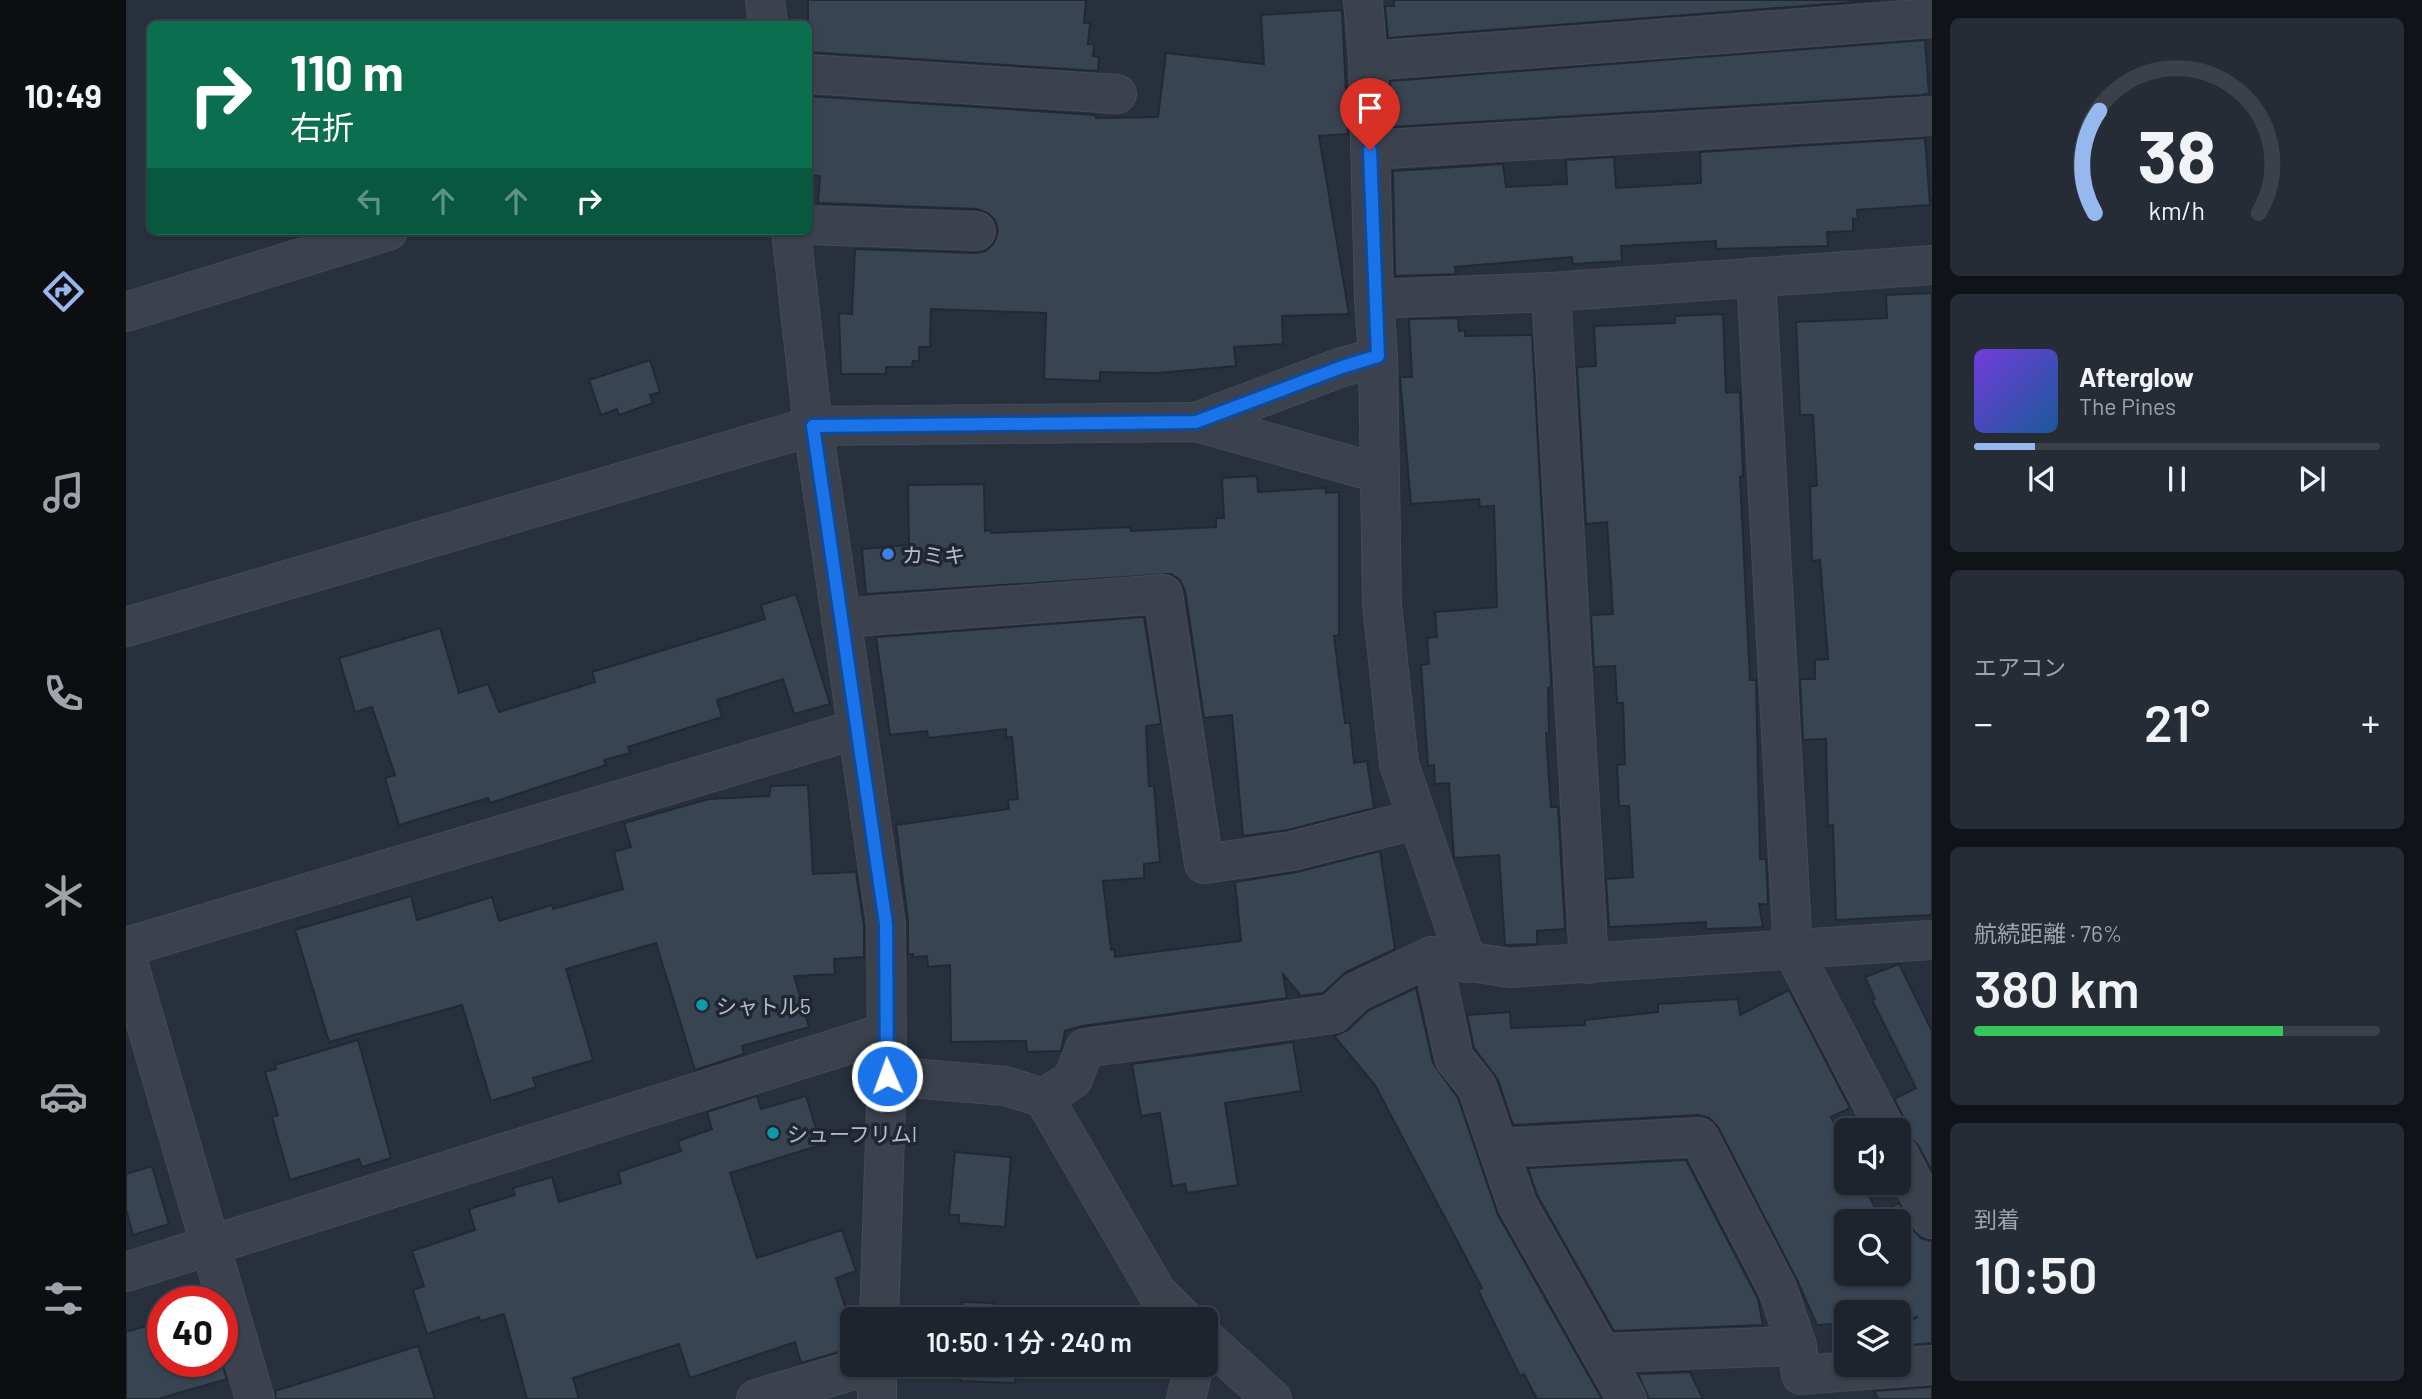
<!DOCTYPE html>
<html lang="ja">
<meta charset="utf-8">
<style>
body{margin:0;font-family:Barlow,"Noto Sans JP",sans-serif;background:#252c35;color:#f1f3f6;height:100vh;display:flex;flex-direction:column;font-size:26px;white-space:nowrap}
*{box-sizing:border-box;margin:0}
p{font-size:23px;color:#a0a4aa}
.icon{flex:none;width:38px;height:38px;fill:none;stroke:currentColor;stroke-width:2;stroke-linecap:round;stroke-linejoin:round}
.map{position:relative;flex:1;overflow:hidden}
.side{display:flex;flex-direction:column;gap:18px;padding:18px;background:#101419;width:490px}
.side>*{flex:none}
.guide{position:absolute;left:21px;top:21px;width:665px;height:214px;border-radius:10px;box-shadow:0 2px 5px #0004,0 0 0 2px #3b4149;background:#0b6e4f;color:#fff;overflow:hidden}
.buttons{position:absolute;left:1708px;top:1118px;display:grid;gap:14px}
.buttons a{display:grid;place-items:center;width:77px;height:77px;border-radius:10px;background:#1d242d;box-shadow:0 2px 5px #0004,0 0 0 2px #3b4149;font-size:35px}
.speed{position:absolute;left:21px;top:1286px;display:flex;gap:14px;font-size:35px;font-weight:700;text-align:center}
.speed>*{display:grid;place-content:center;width:91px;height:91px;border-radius:50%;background:#1d242d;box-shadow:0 2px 5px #0004,0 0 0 2px #3b4149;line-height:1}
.speed .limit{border:10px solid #d22;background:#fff;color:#111}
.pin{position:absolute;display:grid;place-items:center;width:60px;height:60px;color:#fff;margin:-72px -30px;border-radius:50% 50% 50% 0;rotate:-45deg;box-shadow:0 0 7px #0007}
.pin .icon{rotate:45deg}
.me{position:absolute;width:77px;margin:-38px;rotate:358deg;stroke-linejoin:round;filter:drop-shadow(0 0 5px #0008)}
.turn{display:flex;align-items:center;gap:24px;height:147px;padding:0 28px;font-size:32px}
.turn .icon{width:91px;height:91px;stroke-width:2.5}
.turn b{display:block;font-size:49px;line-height:60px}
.lanes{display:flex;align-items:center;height:66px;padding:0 28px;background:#0003;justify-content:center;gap:35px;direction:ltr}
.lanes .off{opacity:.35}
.big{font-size:52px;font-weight:600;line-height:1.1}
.side .tile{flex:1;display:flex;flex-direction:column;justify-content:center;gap:10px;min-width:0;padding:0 24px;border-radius:10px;background:#252c35}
.side .dial{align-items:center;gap:0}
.dial svg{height:182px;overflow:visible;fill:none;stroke:#3b4149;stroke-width:7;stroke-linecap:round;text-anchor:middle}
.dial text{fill:#f1f3f6;stroke:none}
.song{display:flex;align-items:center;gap:21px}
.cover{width:84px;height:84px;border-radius:10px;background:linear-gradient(135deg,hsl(260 70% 55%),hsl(210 70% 35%))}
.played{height:7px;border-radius:4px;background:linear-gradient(90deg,#96b8ee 15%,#3b4149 15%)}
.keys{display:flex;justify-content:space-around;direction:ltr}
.heat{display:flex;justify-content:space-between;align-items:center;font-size:38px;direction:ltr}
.charge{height:10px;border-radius:5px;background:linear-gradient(90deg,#34c759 76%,#3b4149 0)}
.trip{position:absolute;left:714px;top:1307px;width:378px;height:70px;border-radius:10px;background:#1d242d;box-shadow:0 2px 5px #0004,0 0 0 2px #3b4149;font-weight:600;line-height:70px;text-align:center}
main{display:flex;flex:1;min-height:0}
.dock{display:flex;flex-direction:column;width:126px;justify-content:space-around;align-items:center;background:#0c0e12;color:#a0a4aa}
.dock .icon{width:49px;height:49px}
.dock .selected{color:#96b8ee}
.dock b{font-size:32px;color:#f1f3f6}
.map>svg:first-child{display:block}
</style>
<main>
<nav class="dock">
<b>10:49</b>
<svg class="icon selected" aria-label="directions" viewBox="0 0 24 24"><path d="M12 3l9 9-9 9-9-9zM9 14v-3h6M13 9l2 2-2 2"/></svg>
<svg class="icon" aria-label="music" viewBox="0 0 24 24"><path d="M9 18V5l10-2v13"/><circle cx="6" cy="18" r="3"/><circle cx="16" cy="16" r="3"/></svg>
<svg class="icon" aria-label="phone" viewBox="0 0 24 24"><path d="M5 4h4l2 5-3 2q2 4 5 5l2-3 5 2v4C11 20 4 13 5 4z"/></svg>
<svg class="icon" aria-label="climate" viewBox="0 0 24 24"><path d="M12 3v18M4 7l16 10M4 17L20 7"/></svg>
<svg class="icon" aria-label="car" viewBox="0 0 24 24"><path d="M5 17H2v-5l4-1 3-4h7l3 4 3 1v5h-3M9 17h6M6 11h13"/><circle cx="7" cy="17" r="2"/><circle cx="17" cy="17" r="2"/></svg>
<svg class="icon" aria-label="filters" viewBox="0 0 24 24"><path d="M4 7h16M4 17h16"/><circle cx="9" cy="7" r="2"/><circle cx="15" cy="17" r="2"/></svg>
</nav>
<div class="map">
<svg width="1806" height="1399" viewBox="0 0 1806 1399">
<rect width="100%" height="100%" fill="#27303c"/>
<g fill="#394452" stroke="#222934" stroke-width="2" fill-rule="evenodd">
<polygon points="682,0 960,0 958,23 964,23 962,44 968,44 967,56 973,57 972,71 682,52"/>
<polygon points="1268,0 1754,0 1262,38 1259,6 1268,6"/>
<polygon points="1216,10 1222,134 1193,136 1223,314 1156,316 1157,344 1108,347 1110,366 1031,373 974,372 974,381 918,379 920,313 805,309 804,347 793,347 793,361 787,361 786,367 760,367 760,374 715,374 713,313 726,314 729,249 850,253 860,251 868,243 872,231 869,220 862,213 851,209 692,203 694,176 682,175 682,96 970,115 970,118 1032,117 1040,53 1138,64 1135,15"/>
<polygon points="1799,40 1803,93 1796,95 1266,127 1264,81"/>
<polygon points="1799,138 1804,205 1731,210 1732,219 1727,219 1727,231 1701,232 1702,246 1590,249 1590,241 1495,246 1496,261 1447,264 1446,257 1329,267 1330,274 1269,276 1267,171 1377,164 1380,187 1441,184 1440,160 1488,157 1490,188 1575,183 1574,152"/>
<polygon points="1806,293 1806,915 1710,920 1707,825 1702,826 1700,739 1677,740 1674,679 1689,679 1689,660 1702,659 1694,560 1686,561 1684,486 1691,486 1687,415 1674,415 1670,322 1761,318 1760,295"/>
<polygon points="1597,314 1600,393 1614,392 1617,476 1614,477 1624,680 1630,680 1634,859 1640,859 1642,904 1633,904 1637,927 1580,929 1580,922 1483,927 1480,879 1507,877 1503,806 1493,806 1491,765 1499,764 1497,703 1491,703 1489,666 1468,667 1465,615 1487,614 1481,522 1460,524 1451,367 1470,366 1468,326 1549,323 1549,316"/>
<polygon points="1332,318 1333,331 1339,330 1339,336 1406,335 1425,681 1425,687 1422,688 1423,733 1420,733 1425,807 1432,807 1439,929 1411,931 1411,944 1379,945 1373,855 1328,858 1323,783 1309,784 1308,765 1302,766 1295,665 1303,664 1301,638 1311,637 1309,612 1371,607 1368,506 1354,507 1353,499 1285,504 1274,377 1286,377 1283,319"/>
<polygon points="524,360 534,392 524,395 527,403 493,415 491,409 475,415 463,380"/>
<polygon points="1131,476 1132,492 1199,488 1200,493 1213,492 1213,635 1208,636 1219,723 1224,723 1228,763 1241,761 1248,808 1162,830 1117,836 1106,715 1078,718 1059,591 1054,580 1045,574 740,594 736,549 783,545 782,485 858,484 859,531 865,530 865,533 1004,527 1005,531 1090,527 1090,518 1098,518 1096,478"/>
<polygon points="670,594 704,704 668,714 657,679 591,700 596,717 502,747 504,753 478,760 480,765 364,803 362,798 273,825 259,778 269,775 246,707 229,712 213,658 314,628 333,693 362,684 373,712 469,682 466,672 639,619 635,605"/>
<polygon points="1018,617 1035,724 1020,726 1023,786 1028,786 1034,862 1018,864 1018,878 977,881 985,950 988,949 989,957 1115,941 1109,882 1171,872 1254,851 1269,949 1220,972 1197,993 1175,996 1157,974 1161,998 956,1026 939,1031 935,1051 901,1052 900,1041 825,1042 824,965 802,967 801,956 787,957 787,954 782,954 782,921 770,825 883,809 882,800 892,799 886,737 880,737 880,729 802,738 801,731 764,735 750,637"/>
<polygon points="682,785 687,874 730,872 738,926 738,957 708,959 709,974 668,976 683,1027 616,1046 618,1054 569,1070 530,943 440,969 467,1060 407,1078 410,1087 365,1101 336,1005 203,1042 169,930 285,896 291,920 366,897 373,921 426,905 427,909 497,889 488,852 505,847 498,823 583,799 643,796 645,786"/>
<polygon points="1773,964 1806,1031 1806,1171 1792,1145 1782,1136 1779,1120 1768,1099 1790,1088 1746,1000 1749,999 1739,977"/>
<polygon points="1290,988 1307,1063 1332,1098 1372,1215 1476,1399 1411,1399 1398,1374 1394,1376 1352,1290 1356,1288 1249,1085 1208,1036 1222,1030 1243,1010"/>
<path d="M 1663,990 L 1724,1108 L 1705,1117 L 1720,1148 L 1720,1183 L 1737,1183 L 1752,1214 L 1773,1203 L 1787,1230 L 1795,1238 L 1806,1241 L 1806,1343 L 1773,1346 L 1773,1327 L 1792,1317 L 1773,1319 L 1773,1312 L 1720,1312 L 1720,1323 L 1691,1325 L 1671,1280 L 1592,1127 L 1583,1118 L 1572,1115 L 1387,1125 L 1372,1080 L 1348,1048 L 1341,1015 L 1384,1012 L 1385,1028 L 1459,1025 L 1459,1020 L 1532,1012 L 1532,1004 L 1612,999 L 1614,1015 ZM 1720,1222 L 1773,1222 L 1773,1274 L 1720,1274 Z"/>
<polygon points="232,1040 265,1158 236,1167 233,1159 164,1180 146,1117 152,1115 139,1072 150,1069 149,1065"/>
<polygon points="1167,1042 1175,1091 1099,1103 1112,1185 1061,1193 1059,1184 1046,1186 1034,1113 1015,1116 1006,1064"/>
<polygon points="631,1096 635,1109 680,1096 695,1145 604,1173 631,1258 716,1230 730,1271 710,1278 726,1328 726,1348 675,1363 669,1342 564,1378 553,1344 447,1378 453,1399 401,1399 378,1314 354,1321 353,1317 301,1334 287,1290 298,1286 286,1251 349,1230 343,1209 389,1195 387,1188 426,1177 433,1202 495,1183 492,1172 555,1151 552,1141 586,1129 581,1112"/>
<polygon points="829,1152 885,1157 879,1227 833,1223 833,1215 823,1215"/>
<polygon points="1560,1160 1632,1299 1637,1325 1488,1331 1411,1195 1402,1168"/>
<polygon points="26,1166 43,1224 7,1235 0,1209 0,1174"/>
<polygon points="836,1302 868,1303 868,1310 873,1310 873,1317 891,1320 835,1320"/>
<polygon points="37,1321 37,1362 95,1362 101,1379 32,1399 0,1399 0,1332"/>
<polygon points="292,1346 309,1399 150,1399 149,1391"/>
<polygon points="834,1365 890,1365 889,1383 835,1381"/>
<polygon points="1564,1372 1577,1399 1523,1399 1512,1374"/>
<polygon points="1806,1387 1806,1399 1752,1399 1748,1391"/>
</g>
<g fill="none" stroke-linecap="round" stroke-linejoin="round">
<g stroke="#444b56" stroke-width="40">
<g id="minor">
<polyline points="639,0 642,24"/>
<polyline points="1237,0 1242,61 1248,299 1252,357 1256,604 1273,764 1341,963"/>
<polyline points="1242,61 1806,18"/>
<polyline points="682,74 991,94"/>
<polyline points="1244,150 1806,116"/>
<polyline points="682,225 850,231"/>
<polyline points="665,231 687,426 760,924 761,1076 753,1320"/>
<polyline points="1630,277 1667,951 1760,1130"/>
<polyline points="1425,292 1463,964"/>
<polyline points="1248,299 1425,292 1806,265"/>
<polyline points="0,312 262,231"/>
<polyline points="1070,422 1216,367 1252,357"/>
<polyline points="715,618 1037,594 1078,864 1166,851 1292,819"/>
<polyline points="0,627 687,426 1070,422 1252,473"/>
<polyline points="0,947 731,729"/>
<polyline points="0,955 129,1399"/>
<polyline points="1306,956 1328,1058 1351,1087 1391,1204 1501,1399"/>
<polyline points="761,1076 879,1086 918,1098 1030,1291 1059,1320"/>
<polyline points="918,1098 947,1079 959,1048 1207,1014 1230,992 1306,956 1384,968 1806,940"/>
<polyline points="1375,1148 1573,1137 1652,1290 1671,1346"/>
<polyline points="1773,1155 1806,1219"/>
<polyline points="0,1272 759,1033"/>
<polyline points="1080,1339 1146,1399"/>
<polyline points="1475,1353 1671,1346 1675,1375 1806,1365"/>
<polyline points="630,1399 745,1365"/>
<polyline points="751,1399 751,1365"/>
<polyline points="1060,1399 1068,1365"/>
</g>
</g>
<use href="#minor" stroke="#3b424d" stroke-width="38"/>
</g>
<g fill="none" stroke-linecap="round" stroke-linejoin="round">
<g stroke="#114b97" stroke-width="18">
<polyline id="route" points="761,1076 760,924 687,426 1070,422 1216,367 1252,356 1244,150"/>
</g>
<use href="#route" stroke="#1a73e8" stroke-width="12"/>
</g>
<circle fill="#3f7fe0" stroke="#202732" stroke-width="2.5" cx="762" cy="554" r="7"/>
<g fill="#0f9aa8" stroke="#202732" stroke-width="2.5">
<circle cx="576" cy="1005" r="7"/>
<circle cx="647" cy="1133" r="7"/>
</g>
<g text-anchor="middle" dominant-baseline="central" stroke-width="7" stroke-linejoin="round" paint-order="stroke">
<g font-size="21" fill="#b7bdc7" stroke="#202732" text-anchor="start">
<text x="776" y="554">カミキ</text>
<text x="590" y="1005">シャトル5</text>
<text x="661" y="1133">シューフリムI</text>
</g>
</g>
</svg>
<div class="buttons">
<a><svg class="icon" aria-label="sound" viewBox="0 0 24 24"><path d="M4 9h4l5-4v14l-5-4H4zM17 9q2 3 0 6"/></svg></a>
<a><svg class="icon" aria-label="search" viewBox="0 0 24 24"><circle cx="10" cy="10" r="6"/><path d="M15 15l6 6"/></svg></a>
<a><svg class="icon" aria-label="layers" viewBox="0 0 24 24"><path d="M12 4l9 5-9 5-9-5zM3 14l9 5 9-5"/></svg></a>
</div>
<div class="speed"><div class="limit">40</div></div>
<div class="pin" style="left:1244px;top:150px;background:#d93025"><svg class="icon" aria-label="arrive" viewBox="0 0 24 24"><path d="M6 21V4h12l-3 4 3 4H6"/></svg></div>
<svg class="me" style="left:761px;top:1076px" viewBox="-20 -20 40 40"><circle r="17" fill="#1a73e8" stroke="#fff" stroke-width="3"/><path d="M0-11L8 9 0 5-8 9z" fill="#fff"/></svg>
<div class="trip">10:50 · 1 分 · 240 m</div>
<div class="guide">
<div class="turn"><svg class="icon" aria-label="right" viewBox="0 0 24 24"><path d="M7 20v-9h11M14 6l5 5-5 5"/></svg><div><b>110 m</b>右折</div></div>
<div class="lanes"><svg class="icon off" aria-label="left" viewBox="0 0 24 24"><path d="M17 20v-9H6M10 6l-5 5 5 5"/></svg><svg class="icon off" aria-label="ahead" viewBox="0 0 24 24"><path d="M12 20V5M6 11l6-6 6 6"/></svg><svg class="icon off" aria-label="ahead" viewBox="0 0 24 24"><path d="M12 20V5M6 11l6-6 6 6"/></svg><svg class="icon" aria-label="right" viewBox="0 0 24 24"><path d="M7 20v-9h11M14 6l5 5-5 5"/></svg></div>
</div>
</div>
<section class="side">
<div class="tile dial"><svg viewBox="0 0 100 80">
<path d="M14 69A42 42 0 1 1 86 69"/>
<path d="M14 69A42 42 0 0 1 16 24" stroke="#96b8ee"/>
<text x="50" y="56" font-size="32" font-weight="700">38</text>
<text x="50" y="72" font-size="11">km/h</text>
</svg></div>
<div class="tile">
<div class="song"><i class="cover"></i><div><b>Afterglow</b><p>The Pines</p></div></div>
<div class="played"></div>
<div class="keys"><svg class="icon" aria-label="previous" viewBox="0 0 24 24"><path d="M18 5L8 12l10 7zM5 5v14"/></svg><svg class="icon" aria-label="pause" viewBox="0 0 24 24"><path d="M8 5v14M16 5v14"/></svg><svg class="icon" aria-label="next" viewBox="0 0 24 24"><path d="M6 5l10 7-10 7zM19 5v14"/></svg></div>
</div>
<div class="tile"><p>エアコン</p>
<div class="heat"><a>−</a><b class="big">21°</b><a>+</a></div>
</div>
<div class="tile"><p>航続距離 · 76%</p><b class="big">380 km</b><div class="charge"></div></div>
<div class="tile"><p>到着</p><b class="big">10:50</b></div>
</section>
</main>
